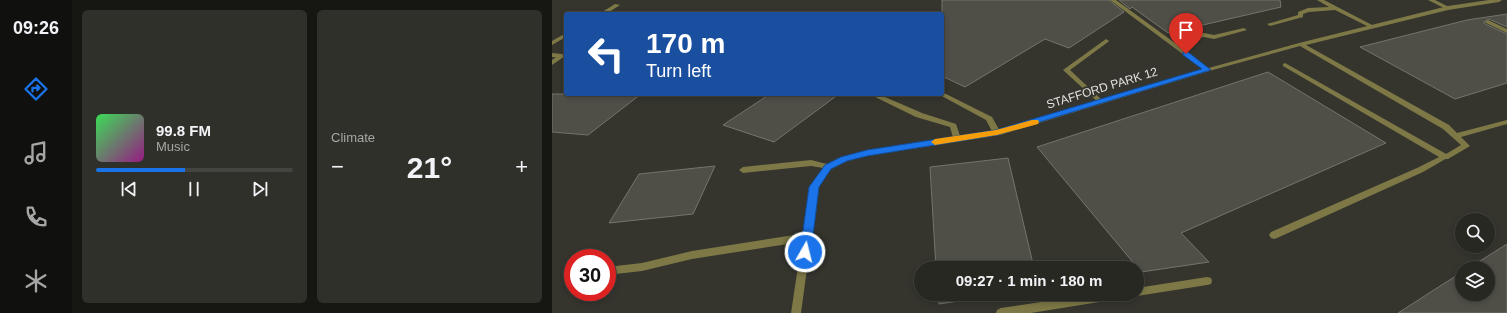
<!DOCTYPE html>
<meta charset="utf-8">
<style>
body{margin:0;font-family:Helvetica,sans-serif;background:#30302a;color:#f1f3f6;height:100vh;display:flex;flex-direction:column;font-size:15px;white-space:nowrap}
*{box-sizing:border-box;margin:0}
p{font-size:13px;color:#a5a6a5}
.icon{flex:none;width:22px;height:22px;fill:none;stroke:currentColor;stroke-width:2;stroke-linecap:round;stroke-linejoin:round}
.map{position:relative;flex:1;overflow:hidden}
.details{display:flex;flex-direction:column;gap:10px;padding:10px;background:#161613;width:480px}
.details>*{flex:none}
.guide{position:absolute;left:12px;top:12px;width:380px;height:84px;border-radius:4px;box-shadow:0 2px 6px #0003,0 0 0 1px #444440;background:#1a4fa0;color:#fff;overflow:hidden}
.controls{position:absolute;left:903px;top:213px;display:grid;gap:8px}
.controls a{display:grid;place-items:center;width:40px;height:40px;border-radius:50%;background:#282822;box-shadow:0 2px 6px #0003,0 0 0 1px #444440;font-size:20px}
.speed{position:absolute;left:12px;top:249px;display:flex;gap:8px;font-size:20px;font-weight:700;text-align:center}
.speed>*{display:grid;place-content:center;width:52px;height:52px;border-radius:50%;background:#282822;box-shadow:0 2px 6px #0003,0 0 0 1px #444440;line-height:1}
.speed .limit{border:6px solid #d22;background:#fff;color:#111}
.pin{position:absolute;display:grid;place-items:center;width:34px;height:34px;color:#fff;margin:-41px -17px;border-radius:50% 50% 50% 0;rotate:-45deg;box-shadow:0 0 4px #0007}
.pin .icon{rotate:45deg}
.me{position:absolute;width:44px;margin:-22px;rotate:8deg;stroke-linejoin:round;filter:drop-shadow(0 0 3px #0008)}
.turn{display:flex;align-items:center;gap:14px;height:84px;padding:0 16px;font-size:18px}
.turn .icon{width:52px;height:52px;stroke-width:2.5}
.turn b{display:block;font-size:28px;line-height:34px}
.big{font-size:30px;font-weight:700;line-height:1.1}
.details .tile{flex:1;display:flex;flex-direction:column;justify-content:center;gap:6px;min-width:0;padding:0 14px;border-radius:6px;background:#30302a}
.song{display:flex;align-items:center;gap:12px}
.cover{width:48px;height:48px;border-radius:6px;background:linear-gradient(135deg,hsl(130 70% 55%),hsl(310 70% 35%))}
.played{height:4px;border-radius:2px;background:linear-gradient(90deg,#1a73e8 45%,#444440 45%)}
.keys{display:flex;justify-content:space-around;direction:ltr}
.heat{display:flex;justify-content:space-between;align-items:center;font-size:22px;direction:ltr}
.details .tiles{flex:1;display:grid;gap:10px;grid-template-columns:repeat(2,1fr)}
.trip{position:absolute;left:362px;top:261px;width:230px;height:40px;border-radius:20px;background:#282822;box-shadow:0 2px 6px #0003,0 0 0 1px #444440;font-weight:700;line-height:40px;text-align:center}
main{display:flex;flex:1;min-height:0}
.dock{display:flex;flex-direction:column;width:72px;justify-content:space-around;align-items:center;background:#10100e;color:#a5a6a5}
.dock .icon{width:28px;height:28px}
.dock .current{color:#1a73e8}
.dock b{font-size:18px;color:#f1f3f6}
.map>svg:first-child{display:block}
</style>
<main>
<nav class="dock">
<b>09:26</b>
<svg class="icon current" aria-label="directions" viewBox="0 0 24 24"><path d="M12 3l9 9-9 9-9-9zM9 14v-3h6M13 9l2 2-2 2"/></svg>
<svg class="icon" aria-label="music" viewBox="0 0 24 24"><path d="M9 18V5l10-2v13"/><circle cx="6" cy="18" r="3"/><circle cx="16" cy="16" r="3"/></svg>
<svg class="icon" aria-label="phone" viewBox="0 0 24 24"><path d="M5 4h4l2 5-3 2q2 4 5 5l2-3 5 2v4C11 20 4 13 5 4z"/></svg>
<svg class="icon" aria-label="climate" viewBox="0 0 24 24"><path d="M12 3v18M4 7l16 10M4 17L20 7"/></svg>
</nav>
<section class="details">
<div class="tiles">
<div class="tile">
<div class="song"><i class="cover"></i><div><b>99.8 FM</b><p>Music</p></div></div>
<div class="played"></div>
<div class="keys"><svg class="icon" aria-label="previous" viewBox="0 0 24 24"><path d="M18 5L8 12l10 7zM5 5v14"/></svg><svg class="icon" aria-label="pause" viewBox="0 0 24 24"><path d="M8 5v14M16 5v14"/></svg><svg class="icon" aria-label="next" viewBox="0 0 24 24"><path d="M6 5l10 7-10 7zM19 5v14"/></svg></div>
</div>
<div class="tile"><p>Climate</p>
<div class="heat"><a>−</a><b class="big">21°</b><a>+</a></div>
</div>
</div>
</section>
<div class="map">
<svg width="955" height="313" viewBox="0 0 955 313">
<rect width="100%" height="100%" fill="#35352e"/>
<g fill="#504f47" stroke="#75746c">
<polygon points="390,0 557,0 572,12 517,48 493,39 413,87 390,76"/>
<polygon points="567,0 728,0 729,7 616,33 580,7 578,9"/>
<polygon points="955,14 955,27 937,19 932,22 933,24 955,34 955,83 903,99 808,47 915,20"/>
<polygon points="716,72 834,143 629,233 657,262 589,272 485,147"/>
<polygon points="0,94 89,94 36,135 0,132"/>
<polygon points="218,94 287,94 222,142 171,125"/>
<polygon points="456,158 482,268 384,268 378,167"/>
<polygon points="163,166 141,214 57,223 87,174"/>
<polygon points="955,244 955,313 846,313 910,272 910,294 936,294 936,268 917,268"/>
<polygon points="386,294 452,294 387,304"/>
</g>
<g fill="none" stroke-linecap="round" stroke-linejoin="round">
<g fill="#7d7846" fill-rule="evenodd">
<polygon points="558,0 564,0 623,43 627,39 635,35 652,33 662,35 692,28 695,30 662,39 652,37 636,39 631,41 626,46 657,69 658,70 655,72"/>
<polygon points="765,0 772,0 822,26 817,27 783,10 757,12 751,14 751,17 718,26 715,24 746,15 746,12 756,8 777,7"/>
<polygon points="876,0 883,0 899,8 894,9"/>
<polygon points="63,4 68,5 54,14 47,14"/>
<polygon points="936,20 955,29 955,33 934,23 933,22"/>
<polygon points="14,33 14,37 0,45 0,41"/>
<polygon points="554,39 557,41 556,42 518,70 551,101 553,102 551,103 547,103 511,70"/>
<polygon points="733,63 896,155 897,157 871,172 725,238 722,239 719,238 717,235 719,232 865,168 887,157 731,66 731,64"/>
<polygon points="390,92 440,117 449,133 448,135 442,135 434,120 388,95 387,94 390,94"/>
<polygon points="317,94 326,94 370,113 404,124 409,139 405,141 402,141 398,127 364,117"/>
<polygon points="255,233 258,234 260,237 258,240 255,241 140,259 90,271 55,275 55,267 90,263 140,251"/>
<polygon points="18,271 21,271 21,279 14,278 13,275 14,272"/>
<polygon points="655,277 659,278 660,281 659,284 655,285 585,296 581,294 585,294 585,288"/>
<polygon points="543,294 577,294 576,297 572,298 479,313 444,313 445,310 449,308"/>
</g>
<g fill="#7d7846" fill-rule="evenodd">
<polygon points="937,0 950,0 947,2 896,10 754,45 897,125 905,133 955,120 955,124 909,137 918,146 896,159 890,159 889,157 909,145 891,129 748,46 657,71 448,135 315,156 295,161 279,169 266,187 249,313 239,313 258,187 271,168 259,166 191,173 187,170 191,167 259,160 275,164 289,157 315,150 444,131 653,69 747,43 896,6"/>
<polygon points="0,53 10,54 13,56 0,65 0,60 4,57 0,57"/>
</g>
</g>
<polygon fill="#1a73e8" stroke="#114b97" points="631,52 636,52 659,70 445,135 315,156 295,161 279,169 267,187 259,252 257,256 253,257 249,256 248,252 257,187 273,165 289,157 315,150 444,130 650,69 631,55"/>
<polygon fill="#f59e0b" points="480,120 486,120 487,122 486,124 445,135 383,145 379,142 383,139 444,130"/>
<g text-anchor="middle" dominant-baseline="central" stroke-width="4" stroke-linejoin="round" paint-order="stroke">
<g font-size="12" fill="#e4e3df" stroke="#35352e">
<text transform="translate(550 88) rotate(-17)">STAFFORD PARK 12</text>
</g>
</g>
</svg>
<div class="controls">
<a><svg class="icon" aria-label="search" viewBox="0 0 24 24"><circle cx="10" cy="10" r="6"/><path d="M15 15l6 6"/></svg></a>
<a><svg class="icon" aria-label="layers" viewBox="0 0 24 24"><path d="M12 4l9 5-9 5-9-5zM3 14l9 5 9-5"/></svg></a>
</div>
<div class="speed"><div class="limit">30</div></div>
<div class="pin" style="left:634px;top:54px;background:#d93025"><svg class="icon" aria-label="arrive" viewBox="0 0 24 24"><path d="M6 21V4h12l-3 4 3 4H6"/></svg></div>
<svg class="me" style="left:253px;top:252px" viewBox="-20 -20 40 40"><circle r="17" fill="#1a73e8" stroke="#fff" stroke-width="3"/><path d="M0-11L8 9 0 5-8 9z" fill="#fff"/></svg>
<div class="trip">09:27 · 1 min · 180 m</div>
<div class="guide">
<div class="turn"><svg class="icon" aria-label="left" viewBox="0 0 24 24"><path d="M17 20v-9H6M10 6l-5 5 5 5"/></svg><div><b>170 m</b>Turn left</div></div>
</div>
</div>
</main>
